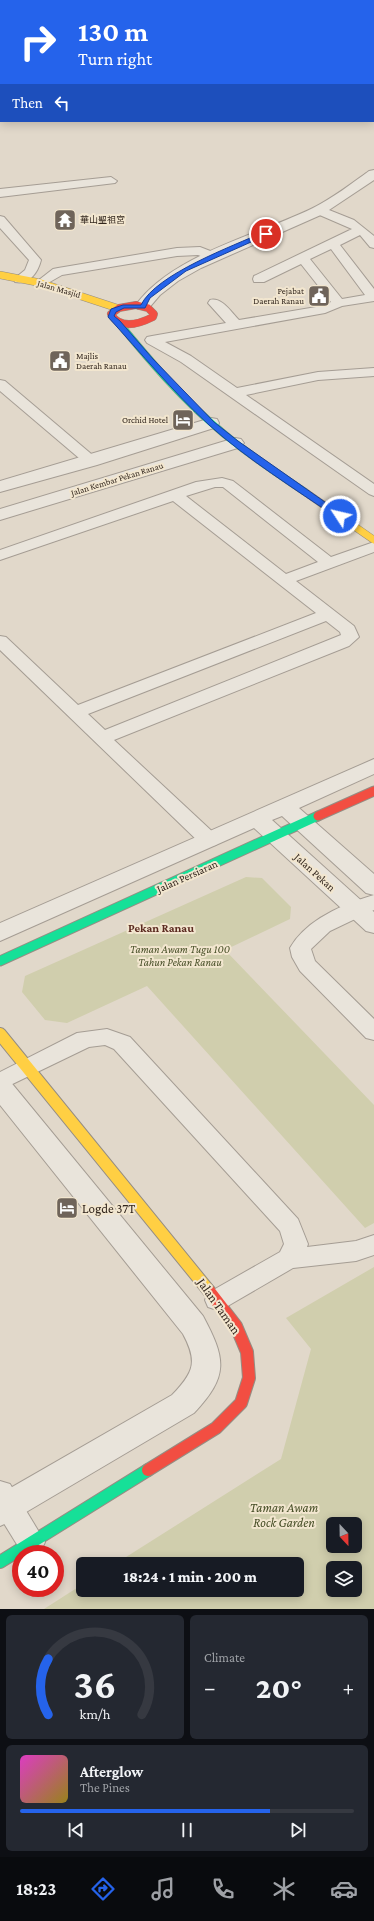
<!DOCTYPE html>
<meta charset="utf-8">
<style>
body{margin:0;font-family:"Crimson Pro","Noto Sans SC",serif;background:#242831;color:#f1f3f6;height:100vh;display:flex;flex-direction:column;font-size:15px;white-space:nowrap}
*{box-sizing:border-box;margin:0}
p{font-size:13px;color:#9ea1a6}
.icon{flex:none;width:22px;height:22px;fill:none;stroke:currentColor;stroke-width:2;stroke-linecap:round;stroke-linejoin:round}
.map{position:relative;height:1609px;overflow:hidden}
.details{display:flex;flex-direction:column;gap:6px;padding:6px;background:#0d0f14;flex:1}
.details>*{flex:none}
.top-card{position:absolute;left:0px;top:0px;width:374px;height:122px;box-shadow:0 2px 10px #0003;background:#2563eb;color:#fff;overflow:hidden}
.needle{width:26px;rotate:158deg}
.fabs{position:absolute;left:326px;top:1517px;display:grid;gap:8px}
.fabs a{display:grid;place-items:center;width:36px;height:36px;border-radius:6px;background:#171b24;box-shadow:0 2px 10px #0003;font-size:20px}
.speed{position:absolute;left:12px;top:1545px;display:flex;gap:8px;font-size:20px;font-weight:700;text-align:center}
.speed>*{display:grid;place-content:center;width:52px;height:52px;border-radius:50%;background:#171b24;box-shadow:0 2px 10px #0003;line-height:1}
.speed .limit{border:6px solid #d22;background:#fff;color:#111}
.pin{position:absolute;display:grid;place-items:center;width:34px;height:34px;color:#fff;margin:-17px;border:2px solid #fff;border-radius:50%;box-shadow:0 1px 4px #0007}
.me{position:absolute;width:44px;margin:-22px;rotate:305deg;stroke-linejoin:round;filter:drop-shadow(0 0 3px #0008)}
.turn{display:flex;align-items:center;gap:14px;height:84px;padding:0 12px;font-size:18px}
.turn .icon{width:52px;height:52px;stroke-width:2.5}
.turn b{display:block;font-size:28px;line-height:34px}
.then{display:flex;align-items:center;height:38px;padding:0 12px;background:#0003;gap:8px;font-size:15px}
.big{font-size:30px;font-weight:800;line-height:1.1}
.details .tile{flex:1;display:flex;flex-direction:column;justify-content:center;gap:6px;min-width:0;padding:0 14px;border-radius:6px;background:#242831}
.details .dial{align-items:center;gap:0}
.dial svg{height:104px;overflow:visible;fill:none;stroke:#363941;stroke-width:7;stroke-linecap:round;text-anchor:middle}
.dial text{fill:#f1f3f6;stroke:none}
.song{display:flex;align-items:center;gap:12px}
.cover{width:48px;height:48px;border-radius:6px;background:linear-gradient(135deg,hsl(310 70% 55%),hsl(50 70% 35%))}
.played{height:4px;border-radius:2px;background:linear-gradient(90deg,#2563eb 75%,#363941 75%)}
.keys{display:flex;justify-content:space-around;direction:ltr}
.heat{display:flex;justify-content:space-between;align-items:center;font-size:22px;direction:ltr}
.details .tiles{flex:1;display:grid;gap:6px;grid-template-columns:1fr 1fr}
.tile:last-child{grid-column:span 2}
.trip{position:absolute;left:76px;top:1557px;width:228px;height:40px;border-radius:6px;background:#171b24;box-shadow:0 2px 10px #0003;font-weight:800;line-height:40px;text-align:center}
.menu{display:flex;height:64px;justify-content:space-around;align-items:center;background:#090b0e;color:#9ea1a6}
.menu .icon{width:28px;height:28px}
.menu .selected{color:#2563eb}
.menu b{font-size:18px;color:#f1f3f6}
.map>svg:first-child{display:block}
</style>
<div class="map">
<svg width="374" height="1609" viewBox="0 0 374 1609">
<rect width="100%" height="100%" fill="#e1d8ca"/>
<g fill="#d0cead" fill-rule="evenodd">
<polygon points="246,877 262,878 291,907 290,919 225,950 374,1105 374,1223 365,1228 147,986 67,1023 45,1020 22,992 25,976"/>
<path d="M 374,1267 L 374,1609 L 44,1609 L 83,1584 L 83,1590 L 297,1590 L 297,1564 L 115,1564 L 281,1459 L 311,1349 L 286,1318 ZM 333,1524 L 355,1524 L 355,1546 L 333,1546 ZM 333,1568 L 355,1568 L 355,1590 L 333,1590 Z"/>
</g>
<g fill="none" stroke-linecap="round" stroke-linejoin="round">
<g stroke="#a59d94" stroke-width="2">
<g id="lane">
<polygon points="111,177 117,181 115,183 0,197 0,189"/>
<path d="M 319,206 L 354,220 L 374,236 L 374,248 L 370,247 L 360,235 L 340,245 L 374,289 L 374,301 L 342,306 L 325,313 L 165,342 L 191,356 L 237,388 L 318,372 L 374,368 L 374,376 L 318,380 L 246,395 L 374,484 L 374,496 L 369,494 L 181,362 L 147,343 L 145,340 L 147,337 L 152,336 L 226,323 L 208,303 L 210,300 C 222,297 231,312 239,320 L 322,306 L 331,302 L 301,264 L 264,282 L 254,282 L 253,279 L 254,276 L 352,229 L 315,213 L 313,210 ZM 331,249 L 365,295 L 342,299 L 310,259 Z"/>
<path d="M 0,216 L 4,217 L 41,260 C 38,272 30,285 15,282 L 14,279 L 25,270 L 29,260 L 0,228 Z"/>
<polygon points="200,247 218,254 220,257 214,261 198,255 177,256 62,275 41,287 36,286 35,283 53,269 58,268 177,248"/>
<polygon points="0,380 5,381 96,458 98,461 96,464 86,464 0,391"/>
<path d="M 222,478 L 233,481 L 331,557 L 374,542 L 374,552 L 296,581 L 354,626 L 359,637 L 349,646 L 114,740 L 216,835 L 219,840 L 216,845 L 209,846 L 202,845 L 0,650 L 0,636 L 6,637 L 78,705 L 316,613 L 173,501 L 0,560 L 0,550 L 196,482 ZM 215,487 L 223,487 L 318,562 L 286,574 L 186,496 ZM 326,621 L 340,632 L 341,635 L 105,730 L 88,714 Z"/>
<path d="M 374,895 L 374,910 L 330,931 L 311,949 L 315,961 L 374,1019 L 374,1040 L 366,1038 L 300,971 L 292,957 L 290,948 C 306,920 343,904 374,895 Z"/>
<polygon points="107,1029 130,1037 298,1219 308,1244 307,1247 356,1241 374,1235 374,1255 356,1261 293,1268 226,1307 217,1310 208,1307 205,1300 208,1293 280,1252 284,1244 280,1231 114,1049 105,1045 89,1047 0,1090 0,1072 77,1033"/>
<polygon points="0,1481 10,1484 45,1542 41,1551 33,1554 21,1551 0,1517"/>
</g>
</g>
<g stroke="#a59d94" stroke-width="2">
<g id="street">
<polygon points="8,0 20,0 21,1 9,1"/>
<polygon points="204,0 217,0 218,1 205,1"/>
<rect x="373" y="15" width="1" height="6"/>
<polygon points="373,70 374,71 374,79 373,78"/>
<rect x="0" y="81" width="1" height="8"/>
<path d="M 374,170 L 374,180 L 323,214 L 201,268 L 178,281 L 160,295 L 148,309 L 138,309 L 135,306 C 171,255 258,235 313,208 C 333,198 351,184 369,171 Z"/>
<polygon points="211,418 217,419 219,423 217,427 97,465 0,492 0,481"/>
<polygon points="235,438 241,439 244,443 241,447 0,520 0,509"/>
<polygon points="374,759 374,774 299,808 374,874 374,895 366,893 282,816 272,820 374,912 374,933 366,931 254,828 0,941 0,923"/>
<path d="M 0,1077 L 9,1080 L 203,1316 C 226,1359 229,1376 194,1413 L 11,1521 L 0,1526 L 0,1494 L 172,1395 C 194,1372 198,1362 183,1334 L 0,1105 Z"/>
</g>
</g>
<g stroke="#958d83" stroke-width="8">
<path id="fast-far2" d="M 118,322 C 150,361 184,401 223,433 C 249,455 277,473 305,492"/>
</g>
<g stroke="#958d83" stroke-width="11">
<polyline id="fast-far1" points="0,961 318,816"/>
</g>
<g stroke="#958d83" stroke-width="14">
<polyline id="fast" points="0,1562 148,1470"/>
</g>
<g stroke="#958d83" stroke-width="8">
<g id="slow-far1">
<polyline points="0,275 41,283 117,308"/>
<polyline points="305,492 374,540"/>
</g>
</g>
<g stroke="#958d83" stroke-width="14">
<polyline id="slow" points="0,1034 209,1291"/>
</g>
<g stroke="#958d83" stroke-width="8">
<path id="jam-far2" d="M 136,305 L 148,308 L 154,314 L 153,317 C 139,324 120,330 111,314 L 119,308 Z"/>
</g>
<g stroke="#958d83" stroke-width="11">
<polyline id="jam-far1" points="318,816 374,791"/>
</g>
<g stroke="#958d83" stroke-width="14">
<polyline id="jam" points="148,1470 216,1428 241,1403 249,1378 247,1352 236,1326 209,1291"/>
</g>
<use href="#lane" fill="#e9e4db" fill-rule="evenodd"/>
<use href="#street" fill="#e9e4db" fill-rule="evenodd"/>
<use href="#fast-far2" stroke="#16e098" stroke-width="7"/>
<use href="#fast-far1" stroke="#16e098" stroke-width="9"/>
<use href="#fast" stroke="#16e098" stroke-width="12"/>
<use href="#slow-far1" stroke="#ffcf43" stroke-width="7"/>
<use href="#slow" stroke="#ffcf43" stroke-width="12"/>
<use href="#jam-far2" stroke="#f24e42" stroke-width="7"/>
<use href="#jam-far1" stroke="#f24e42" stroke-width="9"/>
<use href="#jam" stroke="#f24e42" stroke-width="12"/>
</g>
<path fill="#2563eb" stroke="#184099" d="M 264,232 L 269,234 L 186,271 L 150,298 L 145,308 L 124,308 L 116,312 L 114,316 L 120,321 L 153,359 L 214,422 L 238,441 L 342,514 L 342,518 L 337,518 C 294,488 248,460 209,425 C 173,392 141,353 108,317 L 111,309 L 123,305 L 141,305 C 156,274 233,246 264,232 Z"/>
<defs>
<g id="temple-square" transform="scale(1.15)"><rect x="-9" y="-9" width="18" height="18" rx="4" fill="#6f645a" stroke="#f2e6cf"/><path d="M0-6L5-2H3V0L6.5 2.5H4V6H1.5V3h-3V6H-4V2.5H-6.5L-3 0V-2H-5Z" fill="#fff"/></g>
<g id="civic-square" transform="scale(1.15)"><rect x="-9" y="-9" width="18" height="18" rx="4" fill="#6f645a" stroke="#f2e6cf"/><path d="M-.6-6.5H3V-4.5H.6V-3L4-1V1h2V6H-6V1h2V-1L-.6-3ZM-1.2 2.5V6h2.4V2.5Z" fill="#fff"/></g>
<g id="hotel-square" transform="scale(1.15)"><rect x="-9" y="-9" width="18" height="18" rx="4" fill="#6f645a" stroke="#f2e6cf"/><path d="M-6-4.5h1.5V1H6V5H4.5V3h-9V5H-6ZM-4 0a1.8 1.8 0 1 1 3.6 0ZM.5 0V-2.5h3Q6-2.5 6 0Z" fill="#fff"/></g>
</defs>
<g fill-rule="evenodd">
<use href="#temple-square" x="65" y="220"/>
<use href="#civic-square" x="319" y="296"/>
<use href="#civic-square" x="60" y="361"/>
<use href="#hotel-square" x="183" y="420"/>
<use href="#hotel-square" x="67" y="1208"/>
</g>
<g text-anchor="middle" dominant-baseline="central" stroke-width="4" stroke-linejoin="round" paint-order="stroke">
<g font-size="9" fill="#32261d" stroke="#f2e6cf" text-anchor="start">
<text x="80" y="220">華山聖祖宮</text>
<text x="304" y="291" text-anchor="end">Pejabat<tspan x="304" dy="10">Daerah Ranau</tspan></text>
<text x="76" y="356">Majlis<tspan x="76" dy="10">Daerah Ranau</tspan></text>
<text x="168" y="420" text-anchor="end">Orchid Hotel</text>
</g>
<g font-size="9" fill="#32261d" stroke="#f2e6cf">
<text transform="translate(59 289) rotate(16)">Jalan Masjid</text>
<text transform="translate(117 479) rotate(-17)">Jalan Kembar Pekan Ranau</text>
</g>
<g font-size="11" fill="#32261d" stroke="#f2e6cf">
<text transform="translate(315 872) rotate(42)">Jalan Pekan</text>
<text transform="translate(187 876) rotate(-24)">Jalan Persiaran</text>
</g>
<g font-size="11" font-style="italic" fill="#454d25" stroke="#f2e6cf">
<text x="180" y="949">Taman Awam Tugu 100<tspan x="180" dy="13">Tahun Pekan Ranau</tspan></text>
</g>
<g font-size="12" font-weight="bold" fill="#5b2a20" stroke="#f2e6cf">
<text x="161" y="928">Pekan Ranau</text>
</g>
<g font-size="13" fill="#32261d" stroke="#f2e6cf" text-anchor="start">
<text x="82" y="1208">Logde 37T</text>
</g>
<g font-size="13" fill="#32261d" stroke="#f2e6cf">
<text transform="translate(219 1306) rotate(55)">Jalan Taman</text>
</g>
<g font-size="13" font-style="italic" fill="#454d25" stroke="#f2e6cf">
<text x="284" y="1507">Taman Awam<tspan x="284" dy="15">Rock Garden</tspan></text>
</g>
</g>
</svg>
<div class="fabs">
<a><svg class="needle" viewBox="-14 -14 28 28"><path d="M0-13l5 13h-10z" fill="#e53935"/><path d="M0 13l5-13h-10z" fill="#9ea1a6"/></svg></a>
<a><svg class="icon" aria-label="layers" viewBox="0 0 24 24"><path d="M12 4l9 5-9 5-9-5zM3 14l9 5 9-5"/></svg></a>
</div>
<div class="speed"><div class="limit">40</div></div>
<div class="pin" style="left:266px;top:234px;background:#d93025"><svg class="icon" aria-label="arrive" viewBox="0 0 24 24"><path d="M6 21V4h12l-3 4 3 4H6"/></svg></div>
<svg class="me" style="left:340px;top:516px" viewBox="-20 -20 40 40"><circle r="17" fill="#2563eb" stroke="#fff" stroke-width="3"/><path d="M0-11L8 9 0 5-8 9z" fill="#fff"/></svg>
<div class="trip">18:24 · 1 min · 200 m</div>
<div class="top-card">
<div class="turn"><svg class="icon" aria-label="right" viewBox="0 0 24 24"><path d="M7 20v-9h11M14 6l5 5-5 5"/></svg><div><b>130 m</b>Turn right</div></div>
<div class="then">Then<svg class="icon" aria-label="left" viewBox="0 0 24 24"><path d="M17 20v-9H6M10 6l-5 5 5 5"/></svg></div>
</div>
</div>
<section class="details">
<div class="tiles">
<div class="tile dial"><svg viewBox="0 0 100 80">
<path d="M14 69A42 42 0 1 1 86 69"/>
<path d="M14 69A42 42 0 0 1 14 26" stroke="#2563eb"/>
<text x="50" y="56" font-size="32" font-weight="700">36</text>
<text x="50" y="72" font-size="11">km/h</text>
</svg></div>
<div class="tile"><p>Climate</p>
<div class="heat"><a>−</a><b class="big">20°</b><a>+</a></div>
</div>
<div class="tile">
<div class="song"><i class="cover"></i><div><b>Afterglow</b><p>The Pines</p></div></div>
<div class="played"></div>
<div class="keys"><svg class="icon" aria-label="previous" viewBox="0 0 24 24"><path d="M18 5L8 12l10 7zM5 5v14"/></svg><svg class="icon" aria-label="pause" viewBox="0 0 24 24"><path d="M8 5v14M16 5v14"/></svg><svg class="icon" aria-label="next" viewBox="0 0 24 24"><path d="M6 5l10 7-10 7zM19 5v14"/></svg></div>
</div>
</div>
</section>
<nav class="menu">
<b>18:23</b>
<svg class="icon selected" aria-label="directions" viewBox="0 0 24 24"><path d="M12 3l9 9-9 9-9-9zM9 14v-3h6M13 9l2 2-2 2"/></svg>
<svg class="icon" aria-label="music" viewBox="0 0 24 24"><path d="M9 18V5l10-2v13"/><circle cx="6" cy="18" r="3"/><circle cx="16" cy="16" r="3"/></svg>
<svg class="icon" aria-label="phone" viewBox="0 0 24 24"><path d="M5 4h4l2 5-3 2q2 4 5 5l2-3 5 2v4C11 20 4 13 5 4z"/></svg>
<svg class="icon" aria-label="climate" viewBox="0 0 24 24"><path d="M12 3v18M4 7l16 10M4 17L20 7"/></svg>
<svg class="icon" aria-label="car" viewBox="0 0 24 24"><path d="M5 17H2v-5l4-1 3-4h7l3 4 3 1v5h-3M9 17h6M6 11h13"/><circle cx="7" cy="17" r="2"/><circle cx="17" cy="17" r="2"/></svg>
</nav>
